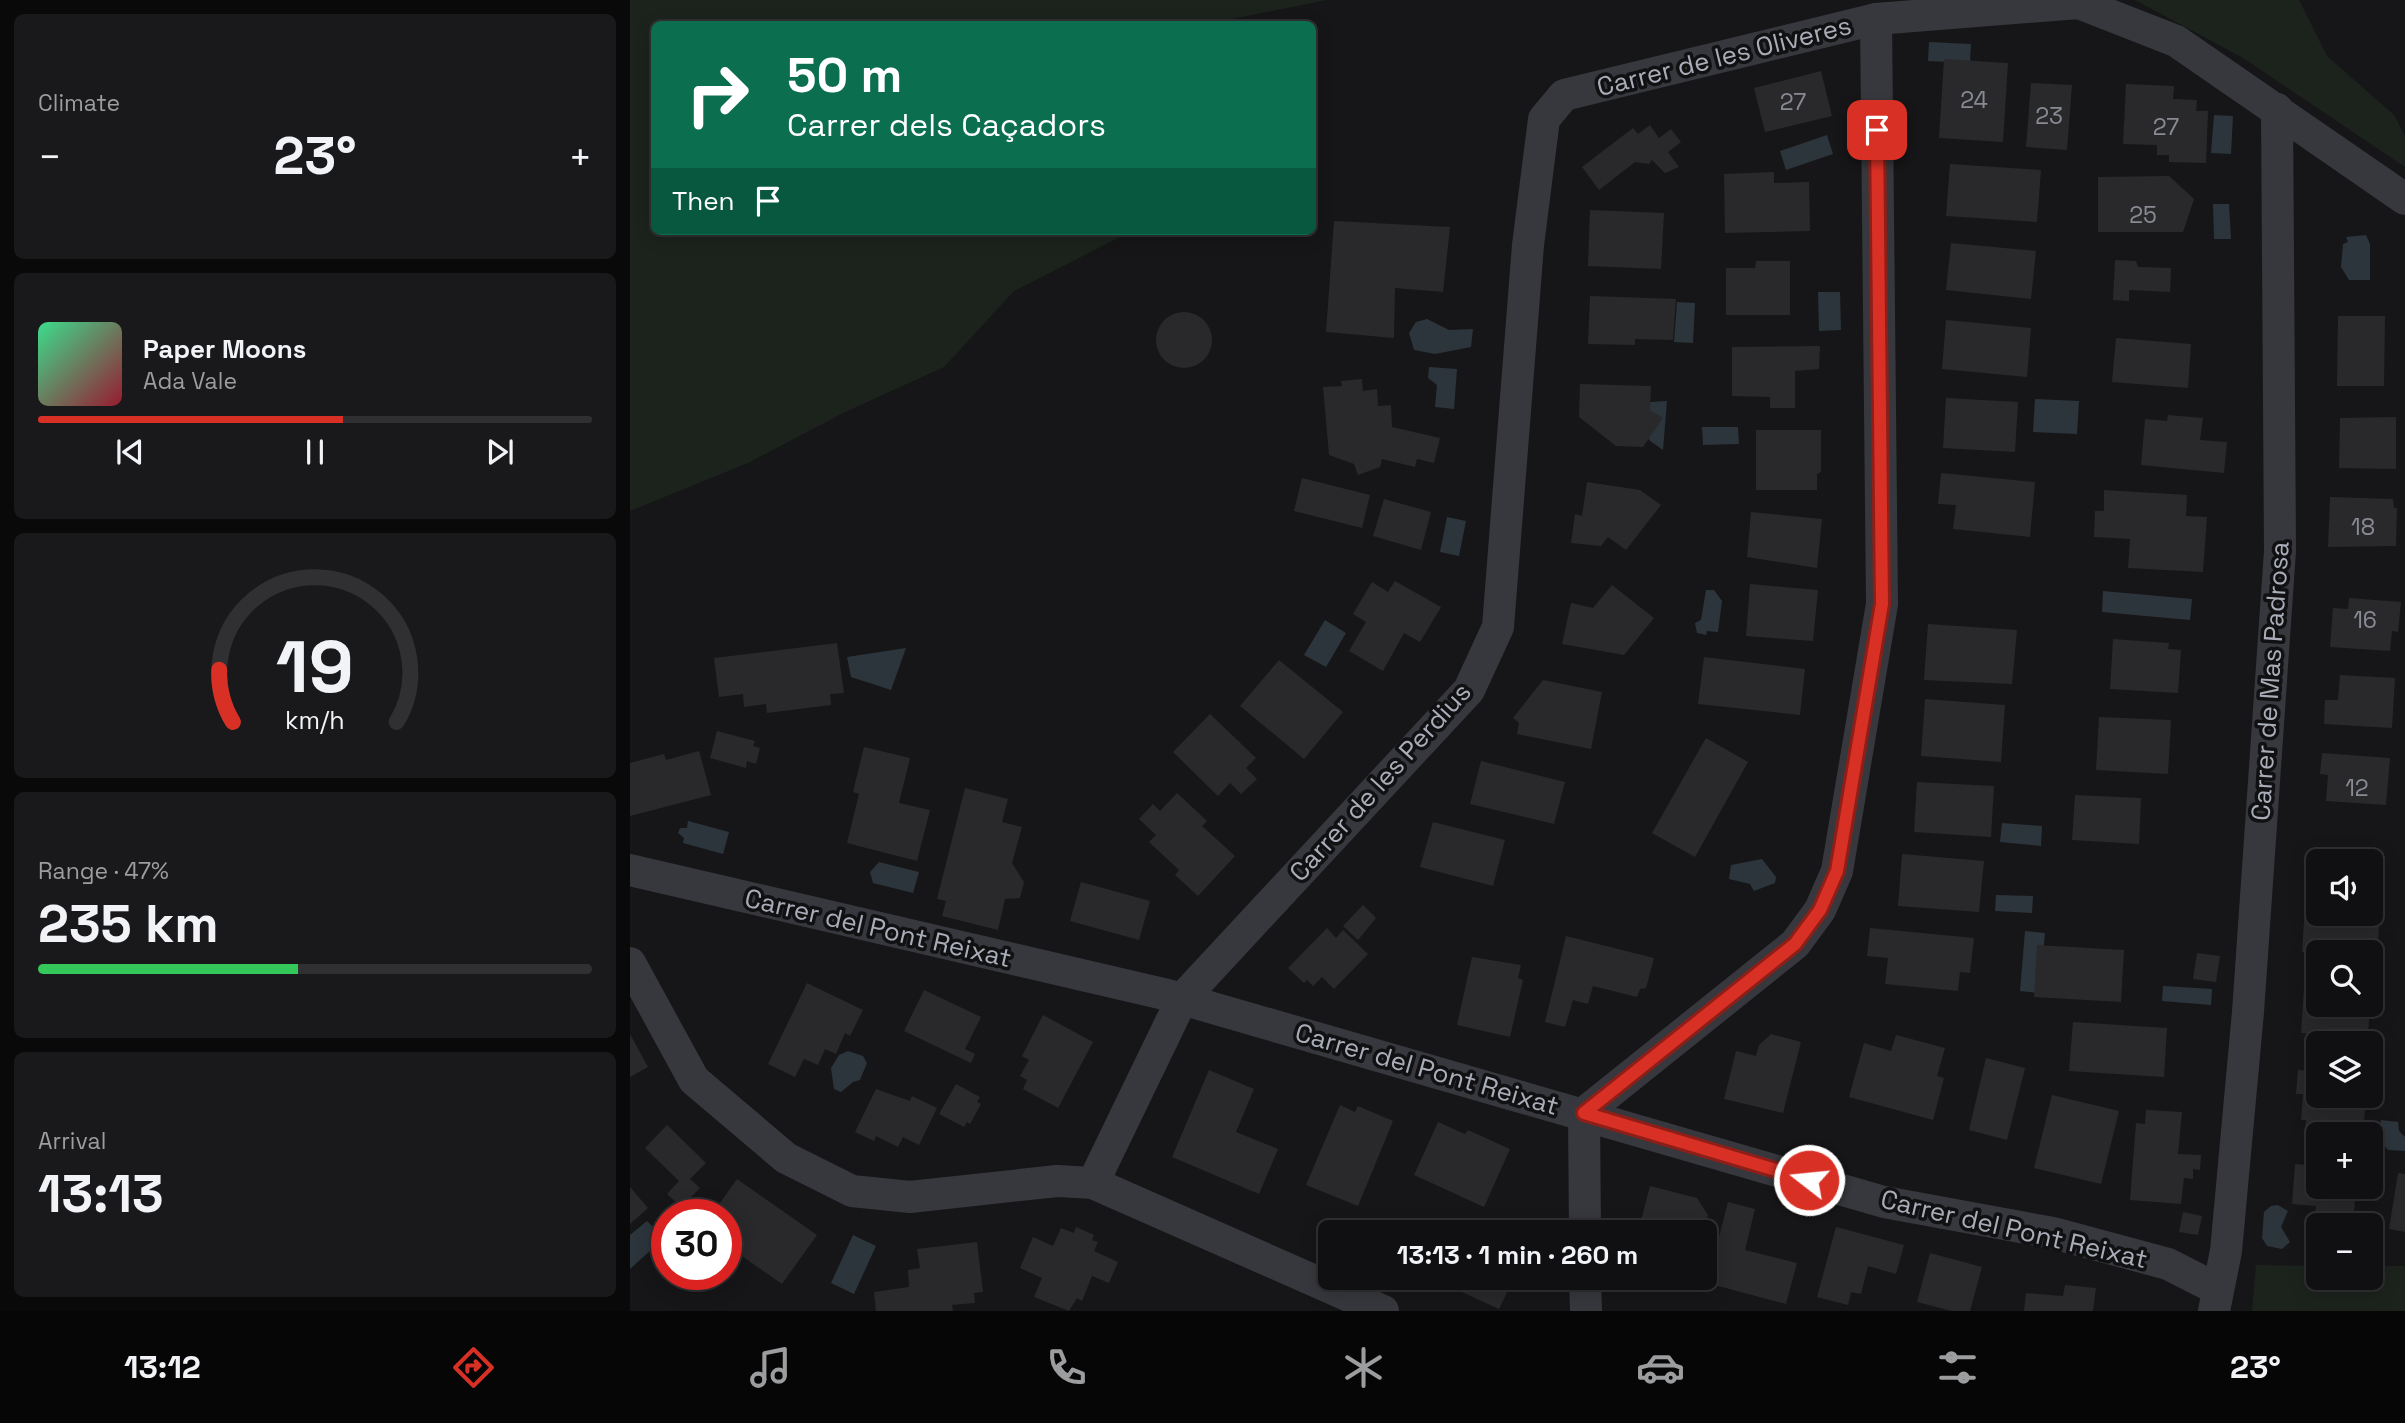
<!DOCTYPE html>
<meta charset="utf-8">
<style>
body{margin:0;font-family:"Space Grotesk",sans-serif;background:#19191b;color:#f1f3f6;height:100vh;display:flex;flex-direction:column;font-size:26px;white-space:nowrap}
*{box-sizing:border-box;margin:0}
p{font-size:23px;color:#9c9d9f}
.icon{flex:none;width:38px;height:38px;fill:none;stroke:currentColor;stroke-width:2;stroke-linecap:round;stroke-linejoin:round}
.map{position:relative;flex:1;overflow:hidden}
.drawer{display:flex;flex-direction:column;gap:14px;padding:14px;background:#09090a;width:630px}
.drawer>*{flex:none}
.banner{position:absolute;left:21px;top:21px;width:665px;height:214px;border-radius:10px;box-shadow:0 4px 18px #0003,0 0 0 2px #303032;background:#0b6e4f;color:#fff;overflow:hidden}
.fabs{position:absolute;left:1676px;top:849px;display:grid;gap:14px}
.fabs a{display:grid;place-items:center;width:77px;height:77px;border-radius:10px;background:#101012;box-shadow:0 4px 18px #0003,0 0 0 2px #303032;font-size:35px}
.speed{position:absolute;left:21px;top:1199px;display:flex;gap:14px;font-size:35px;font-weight:700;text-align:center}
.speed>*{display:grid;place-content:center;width:91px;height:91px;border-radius:50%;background:#101012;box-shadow:0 4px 18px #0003,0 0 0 2px #303032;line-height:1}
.speed .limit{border:10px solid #d22;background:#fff;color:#111}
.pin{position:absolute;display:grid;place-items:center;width:60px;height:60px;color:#fff;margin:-30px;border-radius:14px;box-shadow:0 4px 10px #0006}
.me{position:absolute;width:77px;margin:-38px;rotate:286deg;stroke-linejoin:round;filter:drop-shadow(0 0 5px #0008)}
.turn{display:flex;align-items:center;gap:24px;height:147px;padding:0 21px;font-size:32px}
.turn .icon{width:91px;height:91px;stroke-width:2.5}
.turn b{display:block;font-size:49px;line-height:60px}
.then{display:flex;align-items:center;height:66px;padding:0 21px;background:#0003;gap:14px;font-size:26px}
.big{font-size:52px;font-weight:800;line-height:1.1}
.drawer .tile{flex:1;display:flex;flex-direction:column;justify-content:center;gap:10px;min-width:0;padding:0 24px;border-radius:10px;background:#19191b}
.drawer .dial{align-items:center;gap:0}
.dial svg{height:182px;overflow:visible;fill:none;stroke:#303032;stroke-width:7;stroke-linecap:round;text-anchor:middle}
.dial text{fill:#f1f3f6;stroke:none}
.song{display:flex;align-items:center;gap:21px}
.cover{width:84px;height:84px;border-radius:10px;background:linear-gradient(135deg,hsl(150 70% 55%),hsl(350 70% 35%))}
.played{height:7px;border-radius:4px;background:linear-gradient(90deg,#d93025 55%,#303032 55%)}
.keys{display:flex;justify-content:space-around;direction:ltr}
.heat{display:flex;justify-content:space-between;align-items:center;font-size:38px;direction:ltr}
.charge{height:10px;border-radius:5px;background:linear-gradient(90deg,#34c759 47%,#303032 0)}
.trip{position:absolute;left:688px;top:1220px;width:399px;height:70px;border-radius:10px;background:#101012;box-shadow:0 4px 18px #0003,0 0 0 2px #303032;font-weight:800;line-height:70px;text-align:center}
.tab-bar{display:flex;height:112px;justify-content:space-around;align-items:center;background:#060607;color:#9c9d9f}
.tab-bar .icon{width:49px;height:49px}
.tab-bar .active{color:#d93025}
.tab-bar b{font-size:32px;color:#f1f3f6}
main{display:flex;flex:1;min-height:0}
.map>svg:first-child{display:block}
</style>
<main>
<section class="drawer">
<div class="tile"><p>Climate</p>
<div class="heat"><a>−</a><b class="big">23°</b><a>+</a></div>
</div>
<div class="tile">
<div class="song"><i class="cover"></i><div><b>Paper Moons</b><p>Ada Vale</p></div></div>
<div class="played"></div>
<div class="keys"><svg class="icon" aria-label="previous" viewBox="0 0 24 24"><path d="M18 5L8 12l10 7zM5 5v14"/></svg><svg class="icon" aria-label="pause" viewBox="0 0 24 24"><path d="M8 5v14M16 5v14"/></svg><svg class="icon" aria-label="next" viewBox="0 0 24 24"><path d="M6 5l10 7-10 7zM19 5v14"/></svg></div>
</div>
<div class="tile dial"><svg viewBox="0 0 100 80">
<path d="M14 69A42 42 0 1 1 86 69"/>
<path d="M14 69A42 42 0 0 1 8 46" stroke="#d93025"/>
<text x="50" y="56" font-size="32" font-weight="700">19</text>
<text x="50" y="72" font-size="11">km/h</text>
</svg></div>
<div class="tile"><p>Range · 47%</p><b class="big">235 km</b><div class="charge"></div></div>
<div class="tile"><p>Arrival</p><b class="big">13:13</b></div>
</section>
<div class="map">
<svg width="1775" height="1311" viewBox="0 0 1775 1311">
<rect width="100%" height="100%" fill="#161618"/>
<g fill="#1c231d">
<polygon points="0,0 697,0 587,22 587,24 24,24 24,231 502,231 384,291 314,367 213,413 118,463 0,511"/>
<polygon points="1505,0 1669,0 1697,56 1764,115 1775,136 1775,167 1613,58"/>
<polygon points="1626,1265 1689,1266 1689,1278 1741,1278 1741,1266 1775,1266 1775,1311 1622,1311"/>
</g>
<g fill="#2c353c">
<polygon points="1299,42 1341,44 1340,63 1298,61"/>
<polygon points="1584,115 1603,116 1601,154 1581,153"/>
<polygon points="1197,135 1203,154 1156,170 1150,151"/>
<polygon points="1583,204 1599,204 1601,239 1584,239"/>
<polygon points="1736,235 1740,244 1740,280 1719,280 1711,267 1713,244 1718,242 1716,237"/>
<polygon points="1188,292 1210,292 1211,330 1189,331"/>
<polygon points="1047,302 1065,303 1063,343 1044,342"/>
<polygon points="797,319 819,330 843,329 841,347 805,354 784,350 779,333 786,322"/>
<polygon points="799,367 827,369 824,409 805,407 807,385 798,378"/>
<polygon points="1405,399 1449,401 1447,434 1403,432"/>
<polygon points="1037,401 1033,450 1019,440 1020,402"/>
<polygon points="1072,427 1108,427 1109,444 1073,445"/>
<polygon points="817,517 836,521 829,556 810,552"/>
<polygon points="1076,590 1084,590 1092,601 1088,632 1077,631 1076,635 1067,633 1065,623 1071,620"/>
<polygon points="1473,591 1562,599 1560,620 1472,612"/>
<polygon points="695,620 716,633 696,667 674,655"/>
<polygon points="276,648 261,690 221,677 217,657"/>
<polygon points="58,821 99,832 93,854 53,843 54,838 48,833 50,828 57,828"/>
<polygon points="1372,823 1412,826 1411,846 1370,842"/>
<polygon points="1132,859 1146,877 1145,883 1124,891 1120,884 1099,879 1101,865"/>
<polygon points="249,862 289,872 283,893 243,883 240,872"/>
<polygon points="1366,895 1403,896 1402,913 1365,911"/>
<polygon points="1395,931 1415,933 1409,993 1390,991"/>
<polygon points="1533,986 1582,989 1581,1005 1532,1001"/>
<polygon points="218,1051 233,1056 237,1063 230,1080 223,1082 211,1092 204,1089 201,1068 209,1055"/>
<polygon points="1751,1120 1768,1122 1769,1131 1775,1137 1775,1151 1758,1150 1748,1138"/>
<polygon points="1648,1205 1658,1211 1651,1227 1660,1242 1652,1249 1637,1246 1632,1238 1634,1212 1641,1206"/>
<polygon points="17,1221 34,1238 0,1269 0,1235"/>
<polygon points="223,1235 246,1246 224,1294 201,1283"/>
</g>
<g fill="#29292c">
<polygon points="1314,59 1378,63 1373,142 1309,138"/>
<polygon points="1191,71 1202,116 1135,132 1124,88"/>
<polygon points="1401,83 1442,85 1437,150 1396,147"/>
<polygon points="1496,84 1544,86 1543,99 1567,100 1566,111 1578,111 1576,163 1539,162 1539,155 1527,155 1527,145 1493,144"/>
<polygon points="1020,125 1029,138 1041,129 1051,142 1038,152 1049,167 1035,173 1022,160 1019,164 1005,162 969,190 952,167 1003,128 1008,134"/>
<polygon points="1320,164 1411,170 1407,222 1316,216"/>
<polygon points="1144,172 1144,183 1179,182 1180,231 1095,233 1094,174"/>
<polygon points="1539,176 1564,199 1553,232 1468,232 1468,177"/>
<polygon points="960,210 1034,213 1031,269 958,266"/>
<polygon points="704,221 820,227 813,292 765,288 764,338 696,332"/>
<polygon points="1321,243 1406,251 1401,299 1316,290"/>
<polygon points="1485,260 1506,261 1508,267 1541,268 1540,292 1499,290 1499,301 1483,300"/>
<polygon points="1126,261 1160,261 1160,315 1096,315 1096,268 1125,268"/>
<polygon points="960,296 1046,299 1043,340 1005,339 1005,345 958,344"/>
<circle cx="554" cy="340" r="28"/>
<polygon points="1708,316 1755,316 1754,386 1707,386"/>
<polygon points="1316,320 1401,328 1397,377 1312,369"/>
<polygon points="1486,338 1561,344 1558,388 1482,382"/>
<polygon points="1190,346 1189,369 1165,371 1165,408 1140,408 1140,397 1102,396 1102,347"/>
<polygon points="732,379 733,391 747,389 748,406 761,405 762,427 810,438 804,463 787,459 785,467 752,459 750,467 728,475 724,464 699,455 693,387 712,386 711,381"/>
<polygon points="950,384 1021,386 1020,410 1033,418 1013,447 986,446 949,417"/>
<polygon points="1316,398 1388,402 1385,452 1313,448"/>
<polygon points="1538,415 1573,418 1570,440 1597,442 1594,473 1511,465 1515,419 1537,421"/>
<polygon points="1766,417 1766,469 1709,468 1710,418"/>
<polygon points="1126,430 1191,430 1191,472 1187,474 1187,490 1126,490"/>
<polygon points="1311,473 1405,482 1400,537 1323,529 1326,505 1308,504"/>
<polygon points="672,478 740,495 732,528 664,511"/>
<polygon points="957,482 1010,490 1031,505 996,550 978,537 971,546 941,543 945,514 952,516"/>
<polygon points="1474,490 1557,495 1556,516 1577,517 1573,572 1498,568 1500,539 1464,537 1465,511 1474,511"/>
<polygon points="1700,497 1763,499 1764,508 1767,508 1766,546 1698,547"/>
<polygon points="754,499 801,512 791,550 743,536"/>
<polygon points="1121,512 1192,519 1187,568 1117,557"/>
<polygon points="765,581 811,607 790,642 774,633 753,671 719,651 736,622 723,614 742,582 758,592"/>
<polygon points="1120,584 1188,590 1183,641 1116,636"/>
<polygon points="982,585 1024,618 994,655 932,644 941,603 963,608"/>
<polygon points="1719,598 1771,602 1768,632 1762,631 1760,651 1700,647 1703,608 1718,609"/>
<polygon points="1298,624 1387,630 1382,684 1294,680"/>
<polygon points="1483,639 1539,643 1538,649 1551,650 1548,693 1480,689"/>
<polygon points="207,643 214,693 200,694 201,705 137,713 136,704 114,707 113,694 89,697 84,658"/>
<polygon points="1074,657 1175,669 1170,715 1068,704"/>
<polygon points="649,660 713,712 674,759 610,706"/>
<polygon points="1710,675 1765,678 1762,728 1694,724 1695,700 1708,700"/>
<polygon points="913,680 972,692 961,749 887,734 889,723 883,718"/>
<polygon points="1295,699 1375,705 1371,762 1291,756"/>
<polygon points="580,714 626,758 616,768 627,779 611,794 600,783 588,796 543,752"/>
<polygon points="1469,717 1541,720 1538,774 1466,770"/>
<polygon points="87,731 125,741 123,746 130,748 126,764 117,761 116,768 80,758"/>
<polygon points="1076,738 1118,762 1065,857 1022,833"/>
<polygon points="234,747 280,758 269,803 300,810 287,861 217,843 229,794 223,792"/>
<polygon points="69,751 81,795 0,816 0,763 34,754 36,760"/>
<polygon points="1692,753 1760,758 1756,805 1696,801 1698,775 1690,774"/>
<polygon points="851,761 935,782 924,824 840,804"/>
<polygon points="1287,782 1364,786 1361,837 1284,832"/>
<polygon points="335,788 378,799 372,822 392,827 382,863 394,882 390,898 375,899 368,930 312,916 316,901 307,899"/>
<polygon points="547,793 577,821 572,826 605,856 568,896 545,875 549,870 519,842 526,835 509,819 523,804 530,811"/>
<polygon points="1445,795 1511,798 1509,844 1442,840"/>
<polygon points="803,822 875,840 863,886 790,867"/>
<polygon points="1272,854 1354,861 1349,912 1268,906"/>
<polygon points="451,882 520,901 509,940 440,921"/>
<polygon points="733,905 746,918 728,940 713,926"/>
<polygon points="1675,906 1689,906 1689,914 1741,914 1741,909 1750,910 1747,961 1741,960 1741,952 1672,952"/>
<polygon points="697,928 706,938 713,930 738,954 704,989 692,977 683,986 677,980 674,983 658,968"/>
<polygon points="1240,928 1344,938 1340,973 1330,972 1328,991 1255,984 1258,958 1237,956"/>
<polygon points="936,936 1024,958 1016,988 1010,989 1007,997 963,986 958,1004 943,1000 935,1027 915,1022"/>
<polygon points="1407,945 1494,950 1491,1002 1404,997"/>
<polygon points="1567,953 1590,956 1586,982 1563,979"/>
<polygon points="842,957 891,965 888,978 893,980 880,1037 827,1025"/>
<polygon points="177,983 233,1010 220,1036 215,1033 206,1054 195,1049 188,1065 174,1059 165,1077 138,1064"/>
<polygon points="1674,987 1689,988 1689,1004 1740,1004 1738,1037 1671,1033"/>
<polygon points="294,990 351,1017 335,1049 345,1054 341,1063 274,1031"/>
<polygon points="413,1015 463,1042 428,1108 393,1089 397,1080 390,1076 399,1060 392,1056"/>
<polygon points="1443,1022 1537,1028 1534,1077 1439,1071"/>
<polygon points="0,1034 18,1067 0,1077"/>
<polygon points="1141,1034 1171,1042 1153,1113 1094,1099 1106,1051 1126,1056 1129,1045"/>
<polygon points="1266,1035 1315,1048 1307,1076 1314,1078 1303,1120 1219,1097 1234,1043 1261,1051"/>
<polygon points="1356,1058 1395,1068 1377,1140 1339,1130"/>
<polygon points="579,1070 624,1089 606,1132 648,1149 629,1194 542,1157"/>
<polygon points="1668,1070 1689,1071 1689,1096 1736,1096 1733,1134 1689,1134 1689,1138 1675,1137 1676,1120 1671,1120 1673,1094 1666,1094"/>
<polygon points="326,1084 350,1097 347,1102 351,1104 340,1124 337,1122 334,1127 309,1114"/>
<polygon points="246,1089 280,1101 282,1096 307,1108 289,1145 273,1137 268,1147 246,1136 244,1141 225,1132"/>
<polygon points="1422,1095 1489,1111 1471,1184 1404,1168"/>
<polygon points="710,1105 725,1112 728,1106 763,1121 728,1206 676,1185"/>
<polygon points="1516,1110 1552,1112 1548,1154 1571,1155 1570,1170 1563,1169 1563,1179 1554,1178 1551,1204 1500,1200 1506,1123 1515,1124"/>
<polygon points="808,1122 835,1134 838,1130 880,1149 854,1207 784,1175"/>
<polygon points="37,1125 76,1163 60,1179 70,1188 51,1207 37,1194 49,1181 15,1148"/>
<polygon points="1665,1164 1689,1166 1689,1186 1726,1186 1723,1225 1689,1225 1689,1233 1683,1233 1686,1206 1662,1204"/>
<polygon points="1768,1173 1775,1174 1775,1232 1759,1229"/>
<polygon points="107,1179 187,1235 152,1284 96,1245 96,1214 82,1214"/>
<polygon points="1020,1186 1067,1198 1078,1215 1073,1232 1008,1232"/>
<polygon points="0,1187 18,1208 0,1224"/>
<polygon points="1098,1202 1125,1209 1115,1250 1167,1263 1156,1304 1077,1283"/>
<polygon points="1553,1212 1572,1216 1568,1235 1549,1232"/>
<polygon points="809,1218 840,1232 802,1232"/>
<polygon points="446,1227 464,1235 462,1240 468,1242 464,1251 488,1262 479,1283 462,1276 452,1301 447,1298 439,1311 404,1297 412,1278 390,1268 403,1237 423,1246 431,1228 444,1233"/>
<polygon points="1206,1227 1274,1245 1266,1274 1238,1266 1231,1294 1221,1292 1218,1305 1187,1297"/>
<polygon points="347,1242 353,1292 344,1293 345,1303 322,1305 323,1311 246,1311 244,1292 279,1287 278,1270 290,1268 287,1249"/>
<polygon points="1300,1253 1352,1267 1340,1311 1322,1311 1287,1302"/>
<polygon points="801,1278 884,1278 869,1309"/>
<polygon points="1435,1285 1466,1288 1463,1311 1394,1311 1396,1293 1433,1296"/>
</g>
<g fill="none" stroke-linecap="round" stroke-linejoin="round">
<g stroke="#37383d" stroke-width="32">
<polyline points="0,870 538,995 1254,1202 1423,1233 1538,1264 1587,1289"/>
<polyline points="0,963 64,1080 156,1158 222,1191 280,1197 427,1181 463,1183 753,1311"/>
<polyline points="954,1113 1165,944 1190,910 1207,871 1252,604 1246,19"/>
<polyline points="954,1113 955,1232"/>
<polyline points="463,1183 552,999 839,690 868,627 898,245 914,119 934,95 1246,19 1449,3 1546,41 1775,199"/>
<polyline points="955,1278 956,1311"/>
<polyline points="1584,1311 1596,1251 1618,1012 1650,551 1647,109"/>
</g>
</g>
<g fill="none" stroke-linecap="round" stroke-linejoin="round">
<g stroke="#8d1f18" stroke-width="18">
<polyline id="route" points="1179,1180 954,1113 1165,944 1190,910 1207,871 1252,604 1247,130"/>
</g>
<use href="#route" stroke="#d93025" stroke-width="12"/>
</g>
<g text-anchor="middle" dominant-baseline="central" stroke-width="7" stroke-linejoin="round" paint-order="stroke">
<g font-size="23" fill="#888b94">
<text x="1344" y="100">24</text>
<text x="1163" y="102">27</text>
<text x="1419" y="116">23</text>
<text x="1536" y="127">27</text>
<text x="1513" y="215">25</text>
<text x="1733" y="527">18</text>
<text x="1735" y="620">16</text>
<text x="1727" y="788">12</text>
</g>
<g font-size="26" fill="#a8adb8" stroke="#111113">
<text transform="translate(1094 56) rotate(-14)">Carrer de les Oliveres</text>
<text transform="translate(1640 681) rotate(-86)">Carrer de Mas Padrosa</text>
<text transform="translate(750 782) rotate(-48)">Carrer de les Perdius</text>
<text transform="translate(248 928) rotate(13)">Carrer del Pont Reixat</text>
<text transform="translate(797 1069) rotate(16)">Carrer del Pont Reixat</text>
<text transform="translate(1384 1229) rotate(13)">Carrer del Pont Reixat</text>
</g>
</g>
</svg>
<div class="fabs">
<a><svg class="icon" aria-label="sound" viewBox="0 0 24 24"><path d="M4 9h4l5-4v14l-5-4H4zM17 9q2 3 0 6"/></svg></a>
<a><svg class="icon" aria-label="search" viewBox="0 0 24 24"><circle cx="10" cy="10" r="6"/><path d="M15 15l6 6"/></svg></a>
<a><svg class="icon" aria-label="layers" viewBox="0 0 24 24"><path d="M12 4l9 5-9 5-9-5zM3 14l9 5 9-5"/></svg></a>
<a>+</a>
<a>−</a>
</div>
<div class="speed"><div class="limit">30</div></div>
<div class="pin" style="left:1247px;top:130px;background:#d93025"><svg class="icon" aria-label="arrive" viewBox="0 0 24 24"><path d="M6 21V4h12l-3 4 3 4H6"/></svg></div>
<svg class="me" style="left:1179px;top:1180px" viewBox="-20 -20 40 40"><circle r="17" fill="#d93025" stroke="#fff" stroke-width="3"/><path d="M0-11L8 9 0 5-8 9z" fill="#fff"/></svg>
<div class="trip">13:13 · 1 min · 260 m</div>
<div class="banner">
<div class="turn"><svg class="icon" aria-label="right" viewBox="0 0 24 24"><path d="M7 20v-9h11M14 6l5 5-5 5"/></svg><div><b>50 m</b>Carrer dels Caçadors</div></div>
<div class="then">Then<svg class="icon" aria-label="arrive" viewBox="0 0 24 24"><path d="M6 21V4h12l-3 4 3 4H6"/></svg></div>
</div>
</div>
</main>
<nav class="tab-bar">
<b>13:12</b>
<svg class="icon active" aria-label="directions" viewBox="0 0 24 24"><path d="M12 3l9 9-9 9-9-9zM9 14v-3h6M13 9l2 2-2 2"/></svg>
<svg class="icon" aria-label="music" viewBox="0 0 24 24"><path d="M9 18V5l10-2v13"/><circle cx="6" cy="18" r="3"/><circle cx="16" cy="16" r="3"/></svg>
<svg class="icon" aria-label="phone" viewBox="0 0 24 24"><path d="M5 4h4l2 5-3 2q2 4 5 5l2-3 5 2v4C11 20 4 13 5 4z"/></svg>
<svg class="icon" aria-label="climate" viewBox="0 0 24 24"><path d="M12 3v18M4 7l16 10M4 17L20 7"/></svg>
<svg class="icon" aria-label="car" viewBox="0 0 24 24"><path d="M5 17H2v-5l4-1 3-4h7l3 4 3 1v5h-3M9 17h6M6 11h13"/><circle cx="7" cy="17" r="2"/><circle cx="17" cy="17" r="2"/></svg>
<svg class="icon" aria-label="filters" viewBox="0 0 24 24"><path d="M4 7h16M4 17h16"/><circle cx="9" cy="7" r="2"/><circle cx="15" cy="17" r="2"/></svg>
<b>23°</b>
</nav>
